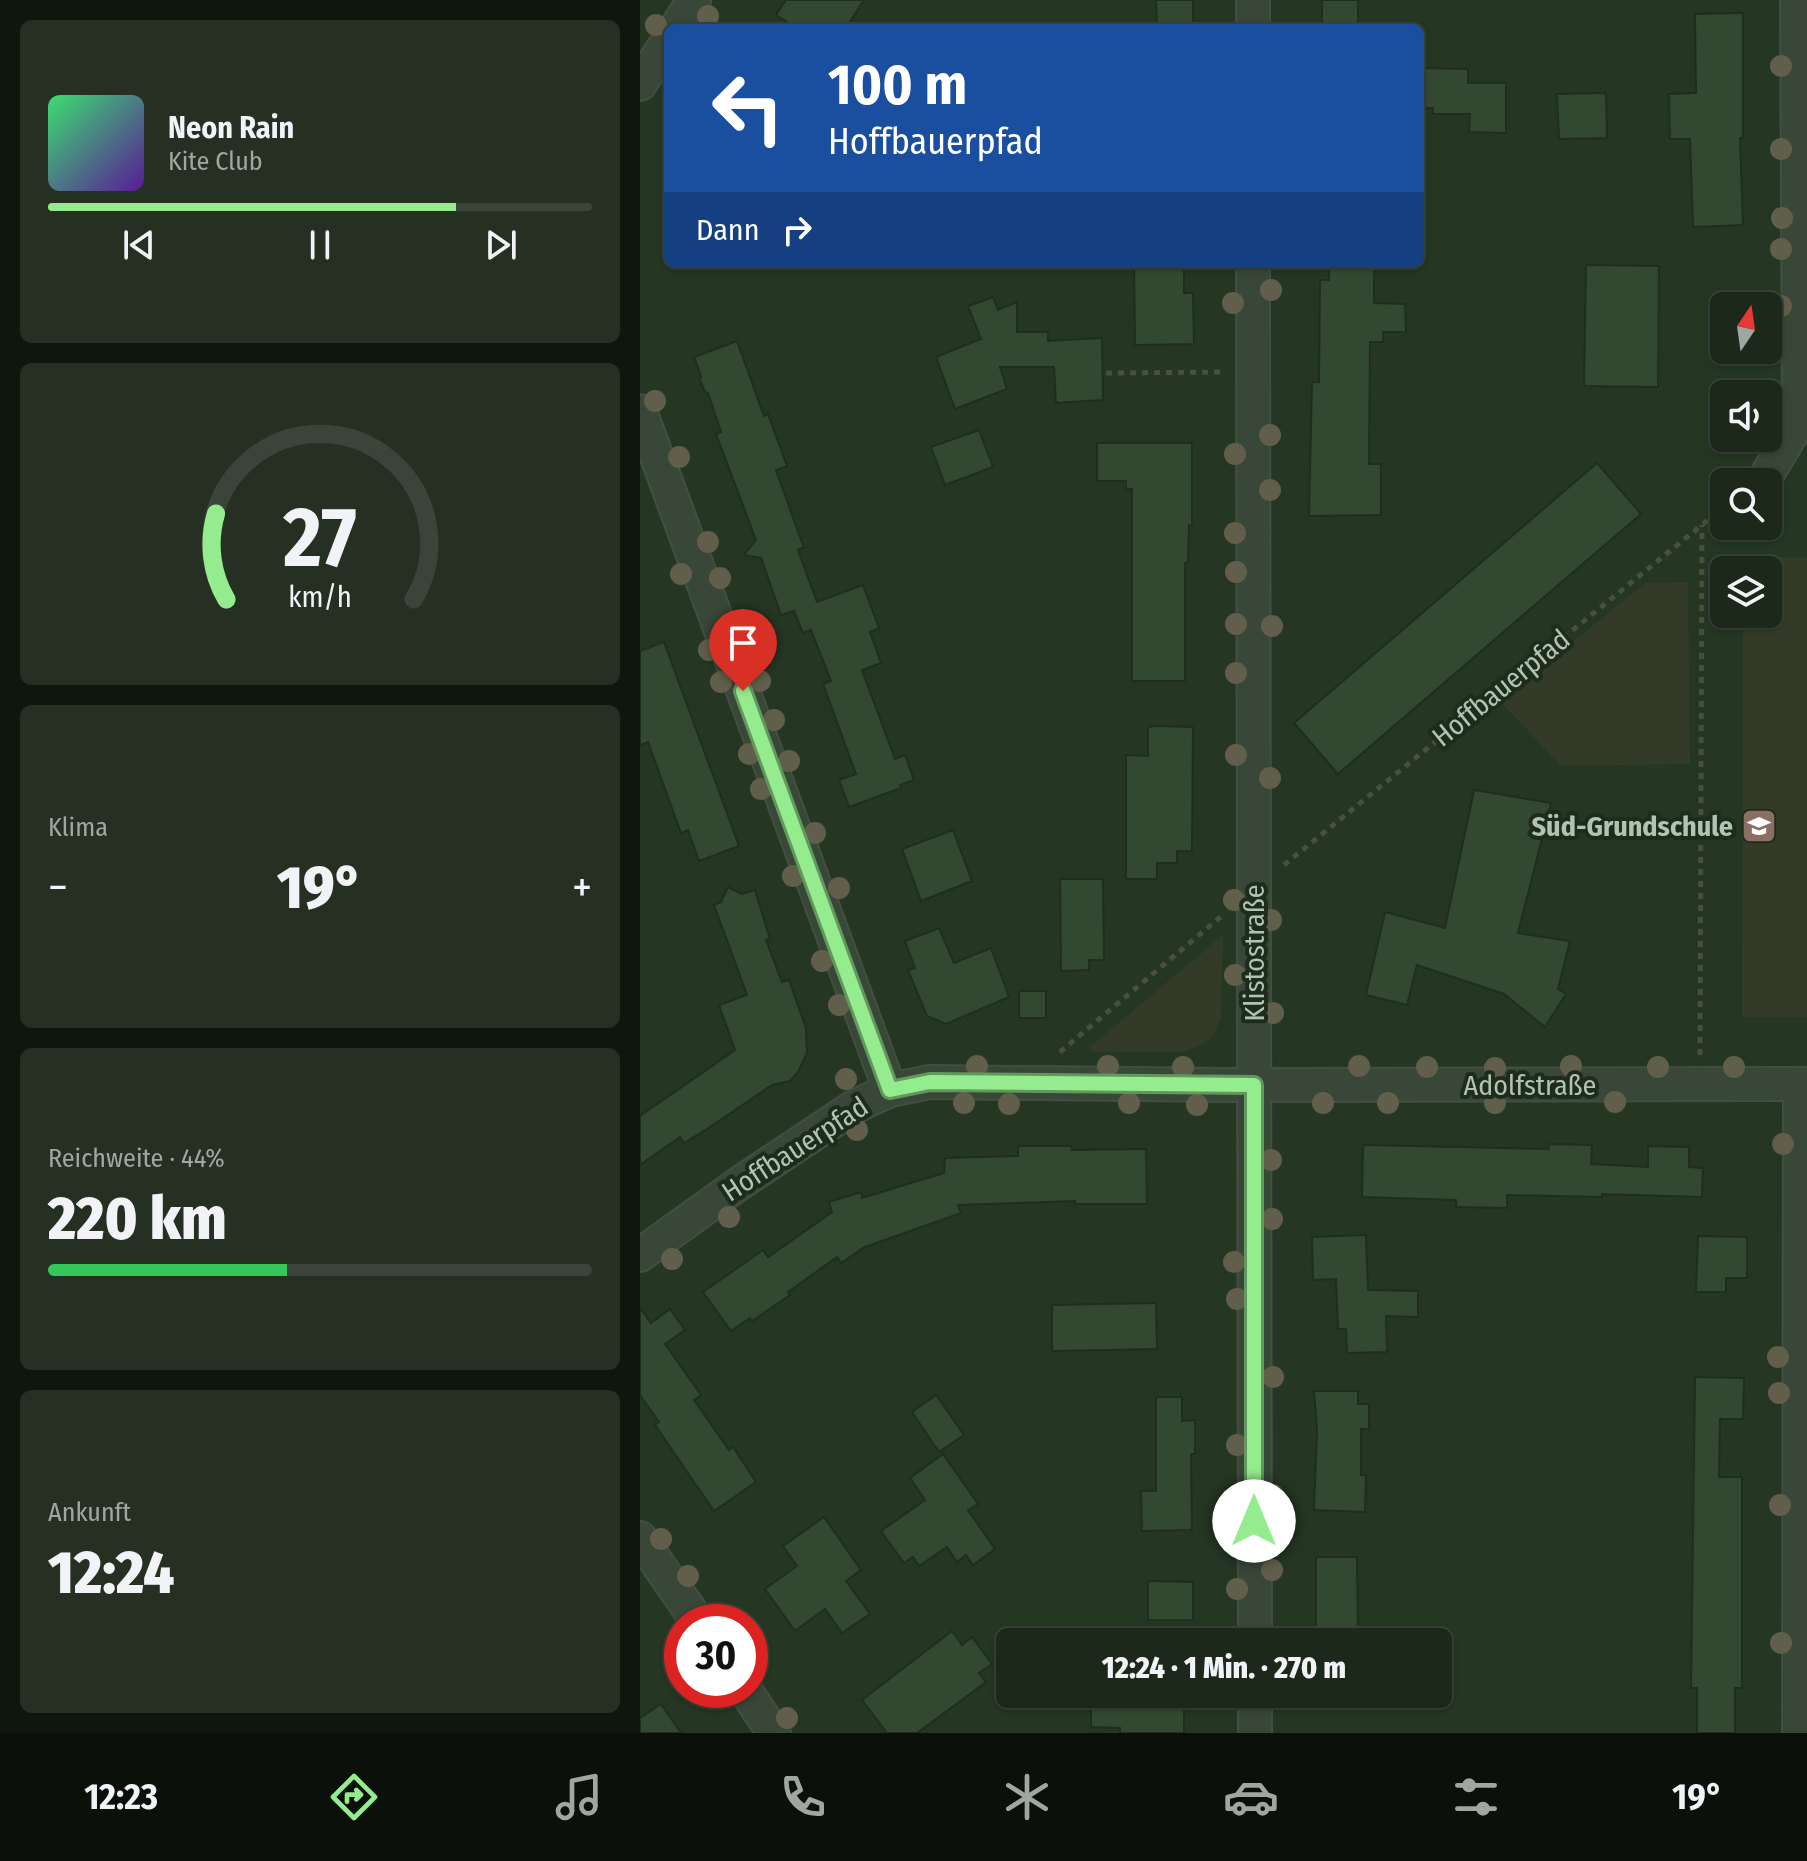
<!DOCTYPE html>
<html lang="de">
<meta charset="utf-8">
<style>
body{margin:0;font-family:"Fira Sans Condensed",sans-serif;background:#253023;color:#f1f3f6;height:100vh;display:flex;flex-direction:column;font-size:30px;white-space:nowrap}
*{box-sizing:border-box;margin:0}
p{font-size:26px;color:#a0a6a2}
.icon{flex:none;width:44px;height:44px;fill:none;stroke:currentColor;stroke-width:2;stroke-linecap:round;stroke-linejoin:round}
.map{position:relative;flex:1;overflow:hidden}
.side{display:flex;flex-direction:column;gap:20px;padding:20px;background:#0f160e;width:640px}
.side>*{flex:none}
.hud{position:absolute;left:24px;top:24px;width:760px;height:244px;border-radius:12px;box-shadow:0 2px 6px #0004,0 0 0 2px #3a4439;background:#1a4fa0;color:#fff;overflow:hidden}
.needle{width:52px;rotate:13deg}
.tools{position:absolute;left:1070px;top:292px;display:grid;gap:16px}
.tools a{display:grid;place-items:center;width:72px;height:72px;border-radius:12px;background:#1c281a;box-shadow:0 2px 6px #0004,0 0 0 2px #3a4439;font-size:40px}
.speed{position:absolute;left:24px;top:1604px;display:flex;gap:16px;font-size:40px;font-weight:700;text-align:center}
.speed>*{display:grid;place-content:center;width:104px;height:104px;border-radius:50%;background:#1c281a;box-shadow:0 2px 6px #0004,0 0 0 2px #3a4439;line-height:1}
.speed .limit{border:12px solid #d22;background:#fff;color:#111}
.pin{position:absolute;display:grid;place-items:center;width:68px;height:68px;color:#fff;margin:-82px -34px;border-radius:50% 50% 50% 0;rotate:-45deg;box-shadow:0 0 8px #0007}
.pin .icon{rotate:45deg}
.me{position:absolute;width:88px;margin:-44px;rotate:0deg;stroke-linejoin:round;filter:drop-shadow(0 0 6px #0008)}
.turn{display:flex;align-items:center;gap:28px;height:168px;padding:0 32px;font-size:36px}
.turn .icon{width:104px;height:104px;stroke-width:2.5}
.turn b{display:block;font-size:56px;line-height:68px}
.then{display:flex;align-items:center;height:76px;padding:0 32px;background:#0003;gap:16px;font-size:30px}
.big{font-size:60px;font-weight:800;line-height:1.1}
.side .tile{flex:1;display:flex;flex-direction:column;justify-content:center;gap:12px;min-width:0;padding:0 28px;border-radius:12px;background:#253023}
.side .dial{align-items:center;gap:0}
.dial svg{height:208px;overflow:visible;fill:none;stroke:#3a4439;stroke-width:7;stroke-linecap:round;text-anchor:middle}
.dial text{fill:#f1f3f6;stroke:none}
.song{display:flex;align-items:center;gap:24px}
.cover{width:96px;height:96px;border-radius:12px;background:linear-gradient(135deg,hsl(140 70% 55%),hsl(270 70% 35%))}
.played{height:8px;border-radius:4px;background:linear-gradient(90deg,#95ec8e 75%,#3a4439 75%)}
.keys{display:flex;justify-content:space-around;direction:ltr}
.heat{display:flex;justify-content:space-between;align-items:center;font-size:44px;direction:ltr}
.charge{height:12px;border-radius:6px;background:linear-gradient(90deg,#34c759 44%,#3a4439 0)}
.trip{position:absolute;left:356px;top:1628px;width:456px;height:80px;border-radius:12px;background:#1c281a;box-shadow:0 2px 6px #0004,0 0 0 2px #3a4439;font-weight:800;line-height:80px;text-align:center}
.tabs{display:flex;height:128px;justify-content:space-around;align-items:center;background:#0b100a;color:#a0a6a2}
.tabs .icon{width:56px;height:56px}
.tabs .on{color:#95ec8e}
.tabs b{font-size:36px;color:#f1f3f6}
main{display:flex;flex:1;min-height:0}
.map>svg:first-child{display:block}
</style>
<main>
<section class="side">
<div class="tile">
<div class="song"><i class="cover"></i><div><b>Neon Rain</b><p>Kite Club</p></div></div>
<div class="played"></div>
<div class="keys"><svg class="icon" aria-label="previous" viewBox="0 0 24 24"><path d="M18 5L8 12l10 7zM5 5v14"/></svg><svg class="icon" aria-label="pause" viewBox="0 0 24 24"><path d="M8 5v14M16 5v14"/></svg><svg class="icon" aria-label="next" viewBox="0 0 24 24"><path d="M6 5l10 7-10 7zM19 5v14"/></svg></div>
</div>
<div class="tile dial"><svg viewBox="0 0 100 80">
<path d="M14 69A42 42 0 1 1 86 69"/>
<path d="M14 69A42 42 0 0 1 10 36" stroke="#95ec8e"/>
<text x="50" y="56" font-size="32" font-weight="700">27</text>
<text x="50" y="72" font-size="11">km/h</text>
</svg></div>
<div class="tile"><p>Klima</p>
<div class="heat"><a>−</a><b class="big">19°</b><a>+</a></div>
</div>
<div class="tile"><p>Reichweite · 44%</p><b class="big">220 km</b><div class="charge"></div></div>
<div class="tile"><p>Ankunft</p><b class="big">12:24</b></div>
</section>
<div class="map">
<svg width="1167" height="1733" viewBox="0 0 1167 1733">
<rect width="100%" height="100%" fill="#253623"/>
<g fill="#333b28">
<polygon points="1103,557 1167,557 1167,1017 1102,1017 1103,614 1128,614 1128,570 1103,570"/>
<polygon points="1048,582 1050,764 921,766 860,701 1005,583"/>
<polygon points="583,935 581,1018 573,1035 565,1043 545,1052 454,1052 449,1048"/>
</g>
<g fill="#334831" stroke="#1f2e1e" stroke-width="2">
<polygon points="146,0 224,0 206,28 157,28 136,15"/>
<polygon points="516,0 553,0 553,28 517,28"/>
<rect x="682" y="0" width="36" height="28"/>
<polygon points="1103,13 1103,138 1100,138 1103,225 1053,227 1050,139 1030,139 1029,94 1056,93 1055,14"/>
<polygon points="780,68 828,69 828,83 866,83 866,133 829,132 830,114 793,114 793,108 780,108"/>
<polygon points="966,93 967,138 919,139 917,94"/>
<polygon points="494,264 544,264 544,293 553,293 554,344 495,345"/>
<polygon points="689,264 734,264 734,303 765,304 766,332 743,332 743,342 730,342 729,464 741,464 741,515 669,516 672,382 679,382 680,280 689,280"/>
<polygon points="946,265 1019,266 1018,387 944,386"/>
<polygon points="353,297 358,310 377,302 377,332 408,332 408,341 462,338 463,400 416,403 414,367 360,367 367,389 315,409 296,357 341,339 328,306"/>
<polygon points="97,341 124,416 128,414 147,466 136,470 160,537 164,547 158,550 177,602 223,585 239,628 230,632 241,663 222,670 255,759 265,755 274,780 260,785 261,788 209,807 199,780 216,774 183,684 191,681 171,630 163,633 154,611 141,615 121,558 104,555 116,540 76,434 81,432 68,393 65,392 60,380 61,376 54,357"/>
<polygon points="339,430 353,467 305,485 291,447"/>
<polygon points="457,443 552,443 552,525 549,525 548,563 545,563 545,681 492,681 492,489 486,489 486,481 457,481"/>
<polygon points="957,463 1001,514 698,774 654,723"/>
<polygon points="24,642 99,846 59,861 48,830 41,833 8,742 0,745 0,651"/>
<polygon points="517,726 553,727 552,851 537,851 537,863 517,863 517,879 486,879 486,755 508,756 508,727"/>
<polygon points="834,790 911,803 878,933 930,941 918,989 926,994 905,1027 864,994 777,965 767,1005 726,995 745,912 805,928"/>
<polygon points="313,830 332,881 281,901 262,849"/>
<polygon points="420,879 463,879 464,960 449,960 449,970 421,971"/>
<polygon points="88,887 102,894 115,890 130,939 126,940 142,982 149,980 166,1028 167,1053 158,1072 150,1081 132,1085 67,1129 44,1143 40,1137 0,1165 0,1116 95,1050 79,1005 107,995 74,905 81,902"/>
<polygon points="299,928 314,963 351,948 369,997 306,1024 287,1016 268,970 275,968 265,941"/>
<rect x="379" y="991" width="27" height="27"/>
<polygon points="909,1144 952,1145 951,1164 1008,1167 1008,1146 1049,1147 1049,1167 1063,1168 1062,1197 962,1194 962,1197 867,1195 867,1208 816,1207 816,1200 722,1197 723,1145 909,1149"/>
<polygon points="378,1146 431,1146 432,1150 506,1149 507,1204 435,1204 435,1201 318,1205 321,1213 225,1247 201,1263 197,1257 148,1292 150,1295 112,1321 110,1318 91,1331 63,1292 123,1250 128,1257 192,1212 189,1202 221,1192 222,1198 304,1173 305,1158 378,1156"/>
<polygon points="726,1235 728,1290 778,1291 778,1317 746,1316 747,1352 707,1353 706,1329 698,1329 696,1279 673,1280 672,1237"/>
<polygon points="1058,1236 1107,1237 1107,1278 1086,1278 1086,1292 1056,1292"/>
<polygon points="516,1303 517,1349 412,1351 412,1305"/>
<polygon points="0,1308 11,1323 30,1309 45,1330 25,1344 61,1395 54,1400 89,1450 93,1447 116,1482 74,1511 15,1425 19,1422 0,1395"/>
<polygon points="1055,1377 1104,1378 1103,1419 1080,1419 1079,1477 1102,1477 1102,1688 1095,1688 1095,1733 1057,1733 1057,1688 1051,1688"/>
<polygon points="674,1391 718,1391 718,1404 729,1404 729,1429 721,1429 721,1475 726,1475 725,1512 674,1510 677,1429"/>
<polygon points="296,1395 324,1435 299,1452 272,1412"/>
<polygon points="516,1397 542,1397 542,1421 555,1420 555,1454 551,1454 552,1530 502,1531 501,1491 516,1491"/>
<polygon points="303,1454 338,1504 328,1510 355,1549 333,1565 326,1555 317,1562 307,1547 279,1566 273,1557 264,1563 241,1531 285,1500 270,1478"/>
<polygon points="184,1517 221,1570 206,1581 230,1614 202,1633 185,1609 155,1631 125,1589 157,1566 143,1546"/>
<polygon points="676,1557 717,1557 718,1642 676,1642"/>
<polygon points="508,1581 553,1582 553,1620 508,1620"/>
<polygon points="312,1631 322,1645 332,1637 352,1664 339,1673 346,1682 277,1733 247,1733 222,1700"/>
<polygon points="451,1694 520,1694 520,1701 544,1701 544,1733 480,1733 480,1728 451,1727"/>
<polygon points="21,1704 41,1733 0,1733 0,1718"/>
</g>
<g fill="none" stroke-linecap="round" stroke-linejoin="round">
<g stroke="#415040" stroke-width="36">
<g id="street">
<polyline points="613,0 613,28"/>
<polyline points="36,28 54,0"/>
<polyline points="0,84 28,41"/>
<polyline points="613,264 615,1642"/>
<polyline points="0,411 250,1090"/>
<polyline points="1128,473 1159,421 1157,0"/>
<polyline points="0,1255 100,1183 214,1107 250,1090 290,1082 587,1085 1167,1084"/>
<polyline points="0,1538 58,1622"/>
<polyline points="105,1690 134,1733"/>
<polyline points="615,1694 615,1733"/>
<polyline points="1159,1733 1160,1084"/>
</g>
</g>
<g stroke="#49503e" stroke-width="5" stroke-dasharray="6 6" stroke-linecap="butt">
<polyline points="466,373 585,372"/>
<polyline points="644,865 1084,507"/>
<polyline points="420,1052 584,914"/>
<polyline points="1060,1055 1062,525"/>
</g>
<use href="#street" stroke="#384737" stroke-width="32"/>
</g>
<g fill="#615f4b">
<circle cx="68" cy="16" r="11"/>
<circle cx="16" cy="25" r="11"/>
<circle cx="1141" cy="66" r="11"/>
<circle cx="1141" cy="149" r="11"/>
<circle cx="1142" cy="218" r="11"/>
<circle cx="1141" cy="249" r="11"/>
<circle cx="631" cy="290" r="11"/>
<circle cx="593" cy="303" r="11"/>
<circle cx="1141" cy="306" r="11"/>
<circle cx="15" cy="401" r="11"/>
<circle cx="630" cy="435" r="11"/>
<circle cx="595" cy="454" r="11"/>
<circle cx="39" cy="457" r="11"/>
<circle cx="630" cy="490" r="11"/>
<circle cx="595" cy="533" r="11"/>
<circle cx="68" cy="542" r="11"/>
<circle cx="596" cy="572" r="11"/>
<circle cx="41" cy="574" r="11"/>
<circle cx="80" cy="578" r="11"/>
<circle cx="596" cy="624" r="11"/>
<circle cx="632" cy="626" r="11"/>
<circle cx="69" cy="650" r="11"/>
<circle cx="596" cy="673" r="11"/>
<circle cx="120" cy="681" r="11"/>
<circle cx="81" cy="682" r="11"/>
<circle cx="134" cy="720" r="11"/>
<circle cx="109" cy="754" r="11"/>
<circle cx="596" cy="755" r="11"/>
<circle cx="149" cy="761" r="11"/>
<circle cx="630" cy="778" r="11"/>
<circle cx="121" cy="789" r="11"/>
<circle cx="175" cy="833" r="11"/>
<circle cx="153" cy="876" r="11"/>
<circle cx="199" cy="888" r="11"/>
<circle cx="594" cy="900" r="11"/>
<circle cx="631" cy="920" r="11"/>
<circle cx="182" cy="961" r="11"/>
<circle cx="595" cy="975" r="11"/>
<circle cx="199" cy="1005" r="11"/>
<circle cx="633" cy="1013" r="11"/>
<circle cx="337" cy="1066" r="11"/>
<circle cx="468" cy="1066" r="11"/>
<circle cx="719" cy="1066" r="11"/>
<circle cx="931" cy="1066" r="11"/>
<circle cx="543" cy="1067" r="11"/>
<circle cx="787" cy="1067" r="11"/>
<circle cx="1018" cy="1067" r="11"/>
<circle cx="1094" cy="1067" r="11"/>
<circle cx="855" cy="1068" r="11"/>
<circle cx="206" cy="1079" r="11"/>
<circle cx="975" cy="1102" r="11"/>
<circle cx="324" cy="1103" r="11"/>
<circle cx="489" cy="1103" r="11"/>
<circle cx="683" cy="1103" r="11"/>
<circle cx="748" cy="1103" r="11"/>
<circle cx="855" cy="1103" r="11"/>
<circle cx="369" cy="1104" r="11"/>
<circle cx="557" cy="1105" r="11"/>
<circle cx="217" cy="1130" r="11"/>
<circle cx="1143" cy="1144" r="11"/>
<circle cx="631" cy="1160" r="11"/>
<circle cx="89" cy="1217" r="11"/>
<circle cx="632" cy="1219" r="11"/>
<circle cx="32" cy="1259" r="11"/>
<circle cx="594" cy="1262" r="11"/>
<circle cx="597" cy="1299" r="11"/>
<circle cx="1138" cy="1357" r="11"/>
<circle cx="633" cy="1377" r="11"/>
<circle cx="1139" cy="1393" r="11"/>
<circle cx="597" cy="1445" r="11"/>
<circle cx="633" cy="1495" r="11"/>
<circle cx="1140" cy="1505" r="11"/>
<circle cx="597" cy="1517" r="11"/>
<circle cx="21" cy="1539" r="11"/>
<circle cx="632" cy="1570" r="11"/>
<circle cx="48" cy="1576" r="11"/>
<circle cx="597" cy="1589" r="11"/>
<circle cx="1141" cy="1643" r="11"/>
<circle cx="147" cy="1718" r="11"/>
</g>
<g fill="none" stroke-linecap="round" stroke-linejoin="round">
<g stroke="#61995c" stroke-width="20">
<polyline id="route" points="103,691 250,1090 290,1082 614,1085 614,1521"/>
</g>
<use href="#route" stroke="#95ec8e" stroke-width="14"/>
</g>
<defs>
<g id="school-square" transform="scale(1.8)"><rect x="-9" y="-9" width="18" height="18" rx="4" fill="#8d6e63" stroke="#1e2c1c"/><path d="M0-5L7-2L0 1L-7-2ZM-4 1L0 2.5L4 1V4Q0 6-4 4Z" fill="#fff"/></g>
</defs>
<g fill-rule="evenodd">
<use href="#school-square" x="1119" y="826"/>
</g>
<g text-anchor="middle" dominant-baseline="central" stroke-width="8" stroke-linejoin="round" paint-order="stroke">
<g font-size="28" fill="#b3c3b1" stroke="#1e2c1c">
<text transform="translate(861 688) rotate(-39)">Hoffbauerpfad</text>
<text transform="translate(614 953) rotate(-90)">Klistostraße</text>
<text x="890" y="1085">Adolfstraße</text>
<text transform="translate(155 1149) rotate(-33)">Hoffbauerpfad</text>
</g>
<g font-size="28" font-weight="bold" fill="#b3c3b1" stroke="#1e2c1c" text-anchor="end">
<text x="1093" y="826">Süd-Grundschule</text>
</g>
</g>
</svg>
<div class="tools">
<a><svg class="needle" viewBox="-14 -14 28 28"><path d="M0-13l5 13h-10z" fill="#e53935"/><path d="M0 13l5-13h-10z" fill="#a0a6a2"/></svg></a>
<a><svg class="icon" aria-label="sound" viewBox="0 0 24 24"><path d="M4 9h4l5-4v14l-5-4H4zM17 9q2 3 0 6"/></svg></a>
<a><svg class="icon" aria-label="search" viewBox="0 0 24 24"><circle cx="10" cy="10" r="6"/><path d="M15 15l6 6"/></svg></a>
<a><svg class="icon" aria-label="layers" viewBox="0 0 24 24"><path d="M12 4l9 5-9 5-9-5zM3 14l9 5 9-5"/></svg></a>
</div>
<div class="speed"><div class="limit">30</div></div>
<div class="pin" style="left:103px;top:691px;background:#d93025"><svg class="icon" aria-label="arrive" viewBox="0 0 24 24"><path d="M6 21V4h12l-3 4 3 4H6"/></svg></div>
<svg class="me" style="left:614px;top:1521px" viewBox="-20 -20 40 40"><circle r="19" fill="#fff"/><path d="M0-13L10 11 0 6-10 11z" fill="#95ec8e"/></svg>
<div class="trip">12:24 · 1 Min. · 270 m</div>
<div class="hud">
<div class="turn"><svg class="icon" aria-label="left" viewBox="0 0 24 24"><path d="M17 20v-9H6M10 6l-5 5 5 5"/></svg><div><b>100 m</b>Hoffbauerpfad</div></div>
<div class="then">Dann<svg class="icon" aria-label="right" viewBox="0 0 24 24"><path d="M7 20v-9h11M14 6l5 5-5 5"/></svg></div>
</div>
</div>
</main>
<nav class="tabs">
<b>12:23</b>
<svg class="icon on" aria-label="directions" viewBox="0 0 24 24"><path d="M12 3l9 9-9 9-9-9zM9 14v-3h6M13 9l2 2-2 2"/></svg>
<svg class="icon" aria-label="music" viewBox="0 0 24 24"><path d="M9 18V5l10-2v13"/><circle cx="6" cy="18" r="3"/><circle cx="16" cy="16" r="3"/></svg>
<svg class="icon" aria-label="phone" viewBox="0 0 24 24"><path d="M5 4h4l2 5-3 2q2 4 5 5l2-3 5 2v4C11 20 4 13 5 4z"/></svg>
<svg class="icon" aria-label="climate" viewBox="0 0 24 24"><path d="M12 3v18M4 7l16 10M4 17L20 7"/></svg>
<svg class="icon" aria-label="car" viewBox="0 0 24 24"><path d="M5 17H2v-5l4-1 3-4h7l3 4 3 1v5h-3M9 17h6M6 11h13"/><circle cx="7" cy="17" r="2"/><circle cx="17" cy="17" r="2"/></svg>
<svg class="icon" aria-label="filters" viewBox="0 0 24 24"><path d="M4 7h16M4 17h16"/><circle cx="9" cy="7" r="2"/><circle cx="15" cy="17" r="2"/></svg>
<b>19°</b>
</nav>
